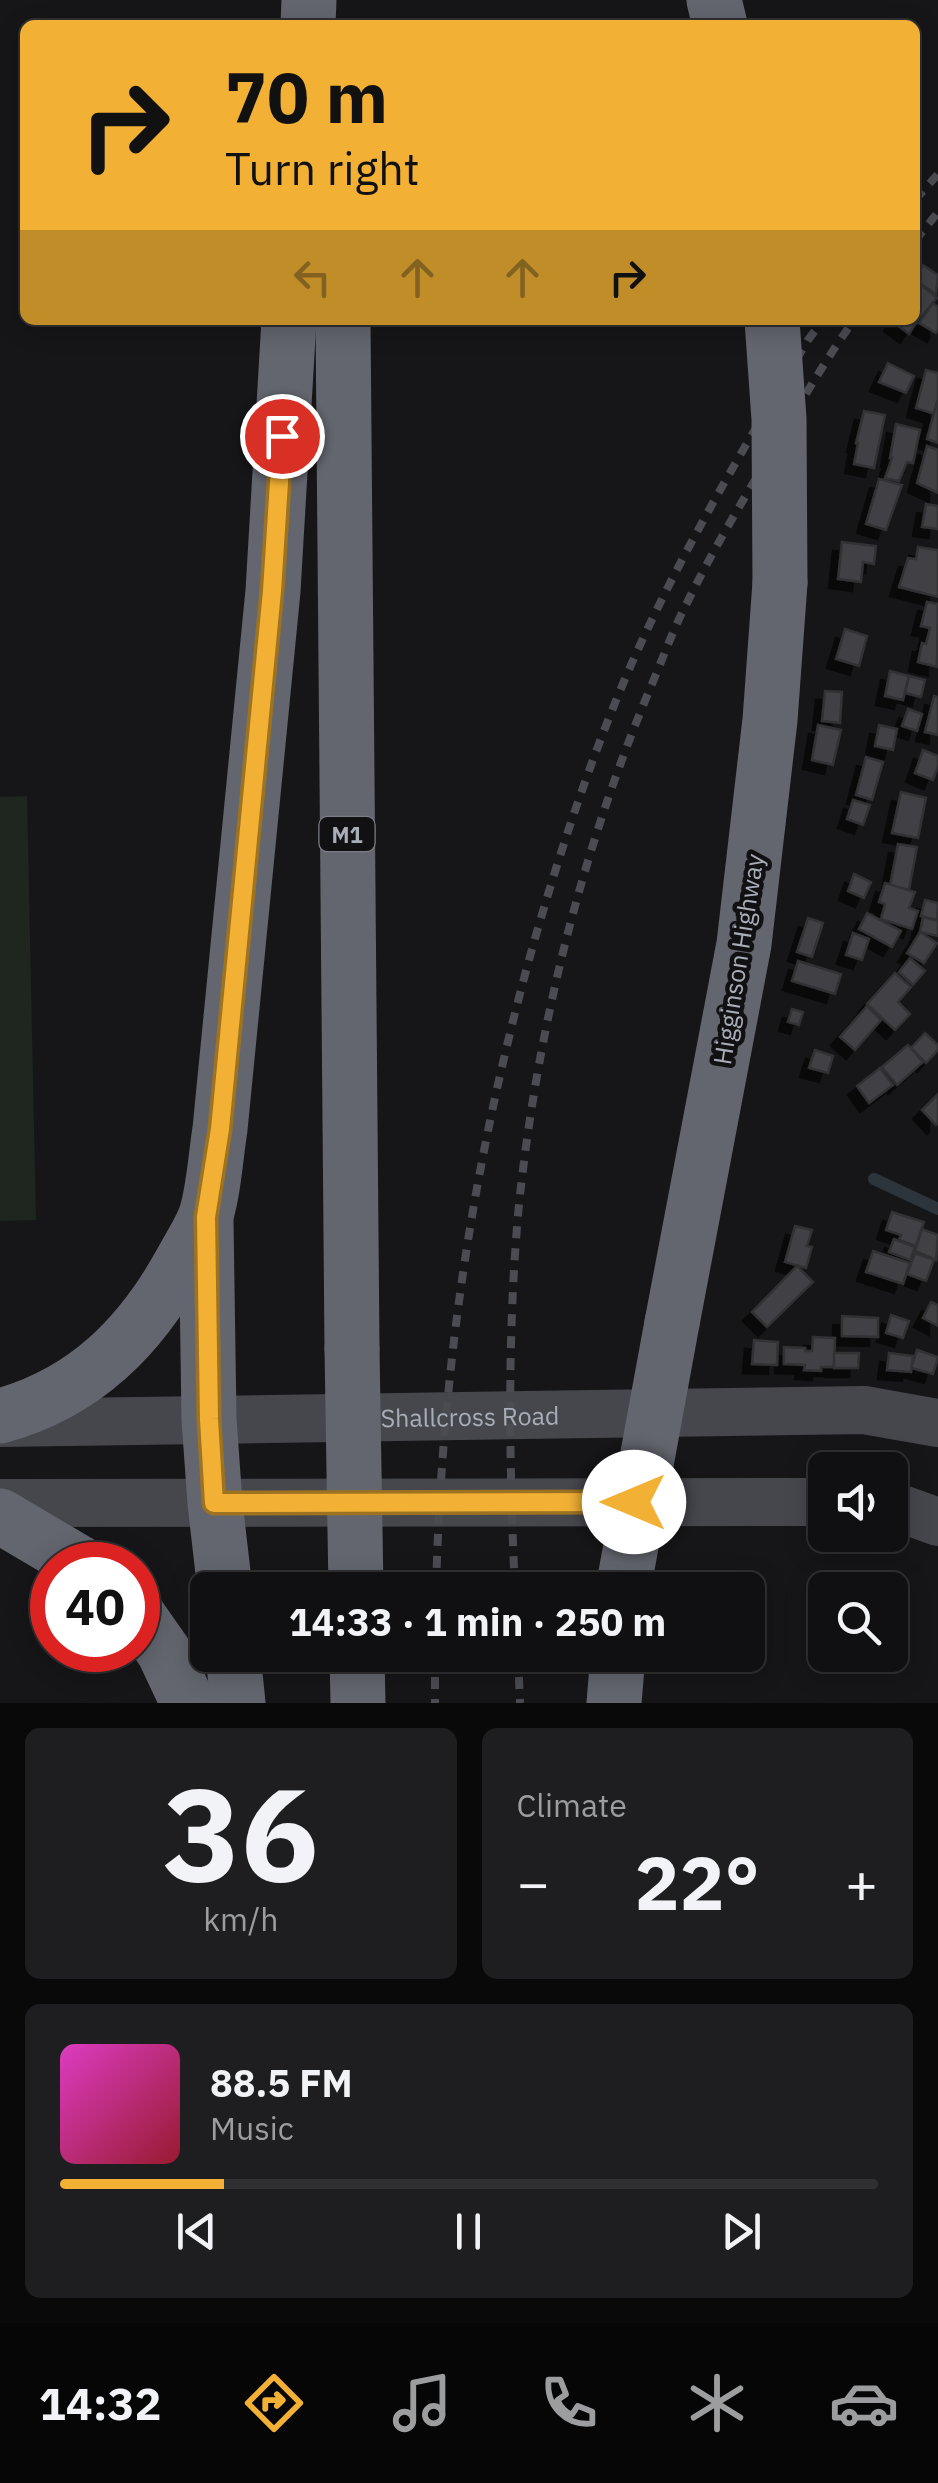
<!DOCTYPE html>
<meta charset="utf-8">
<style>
body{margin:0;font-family:"IBM Plex Sans",sans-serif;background:#1e1e20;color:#f1f3f6;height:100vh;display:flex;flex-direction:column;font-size:38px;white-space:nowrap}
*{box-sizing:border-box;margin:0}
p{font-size:32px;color:#9c9d9f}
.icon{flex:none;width:55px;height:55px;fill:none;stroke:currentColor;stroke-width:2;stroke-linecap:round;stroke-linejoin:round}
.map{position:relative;height:1703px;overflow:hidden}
.side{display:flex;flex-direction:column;gap:25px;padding:25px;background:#09090a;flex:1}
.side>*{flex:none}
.hud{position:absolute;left:20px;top:20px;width:900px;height:305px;border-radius:15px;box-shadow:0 5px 25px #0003,0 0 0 2px #303032;background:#f2b134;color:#111;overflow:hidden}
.buttons{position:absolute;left:808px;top:1452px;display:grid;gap:20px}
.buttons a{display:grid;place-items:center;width:100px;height:100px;border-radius:15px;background:#101012;box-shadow:0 5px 25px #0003,0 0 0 2px #303032;font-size:50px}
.speed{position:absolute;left:30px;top:1542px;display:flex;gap:20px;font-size:50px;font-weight:700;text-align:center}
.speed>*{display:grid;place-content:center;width:130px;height:130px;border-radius:50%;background:#101012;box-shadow:0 5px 25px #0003,0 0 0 2px #303032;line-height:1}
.speed .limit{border:15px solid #d22;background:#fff;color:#111}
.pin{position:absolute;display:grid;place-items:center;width:85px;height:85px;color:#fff;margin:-42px;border:5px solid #fff;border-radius:50%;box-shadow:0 2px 10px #0007}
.me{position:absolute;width:110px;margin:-55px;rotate:270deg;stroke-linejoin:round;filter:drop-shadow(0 0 8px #0008)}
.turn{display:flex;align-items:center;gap:35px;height:210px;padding:0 40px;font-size:45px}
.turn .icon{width:130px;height:130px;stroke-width:2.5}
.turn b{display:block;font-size:70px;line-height:85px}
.lanes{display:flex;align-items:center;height:95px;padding:0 40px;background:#0003;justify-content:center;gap:50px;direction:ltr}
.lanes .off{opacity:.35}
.big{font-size:75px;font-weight:700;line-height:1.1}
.side .widget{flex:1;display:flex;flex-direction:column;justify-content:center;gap:15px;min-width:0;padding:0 35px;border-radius:15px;background:#1e1e20}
.side .dial{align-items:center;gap:0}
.dial b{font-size:130px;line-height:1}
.song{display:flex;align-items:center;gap:30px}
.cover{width:120px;height:120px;border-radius:15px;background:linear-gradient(135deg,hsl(310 70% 55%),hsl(350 70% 35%))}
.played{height:10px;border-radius:5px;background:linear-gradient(90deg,#f2b134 20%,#303032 20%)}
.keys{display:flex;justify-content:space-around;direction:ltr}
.heat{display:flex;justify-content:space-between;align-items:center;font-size:55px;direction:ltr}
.side .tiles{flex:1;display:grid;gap:25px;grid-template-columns:1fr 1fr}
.widget:last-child{grid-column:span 2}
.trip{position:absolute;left:190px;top:1572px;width:575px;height:100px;border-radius:15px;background:#101012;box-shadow:0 5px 25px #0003,0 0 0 2px #303032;font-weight:700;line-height:100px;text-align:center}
.menu{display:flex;height:160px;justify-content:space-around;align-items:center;background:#060607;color:#9c9d9f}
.menu .icon{width:70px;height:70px}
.menu .active{color:#f2b134}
.menu b{font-size:45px;color:#f1f3f6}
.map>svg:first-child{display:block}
</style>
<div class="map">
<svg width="938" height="1703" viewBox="0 0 938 1703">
<defs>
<filter id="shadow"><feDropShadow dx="-9" dy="9" stdDeviation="0" flood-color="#0009"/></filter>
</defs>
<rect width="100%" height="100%" fill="#161618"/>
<polygon fill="#1e261f" points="27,796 36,1220 0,1221 0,797"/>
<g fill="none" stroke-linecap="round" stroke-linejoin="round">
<polyline stroke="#2c353c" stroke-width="12" points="874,1179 938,1209"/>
</g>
<g fill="#404145" stroke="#303034" stroke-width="2.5" filter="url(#shadow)">
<polygon points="923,265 938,275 936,294 915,280"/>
<polygon points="921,285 937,298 921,317 915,312 915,291"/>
<polygon points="933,303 938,307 938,329 936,333 919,323"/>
<polygon points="915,315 919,318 909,334 893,322 894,320 915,320"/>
<polygon points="888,363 914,376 906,393 879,382"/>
<polygon points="926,370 938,373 938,400 934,414 916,408"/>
<polygon points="937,402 938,402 938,443 927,439"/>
<polygon points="864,411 885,415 874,468 854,464 858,443 856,443"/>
<polygon points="896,424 920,430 913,463 907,462 899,481 885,478 892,458 890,458"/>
<polygon points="927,446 938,450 938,493 917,483"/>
<polygon points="879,479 902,485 886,530 866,524"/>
<polygon points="926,504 938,506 938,529 922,527"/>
<polygon points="842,542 876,546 874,564 863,562 861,582 838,579"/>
<polygon points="918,547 938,550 938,597 899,587 908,558 916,559"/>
<polygon points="927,602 938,604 937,667 918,662 922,643 926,644 930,628 921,626"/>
<polygon points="845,629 867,636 859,666 836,659"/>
<polygon points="890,671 909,676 903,700 885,696"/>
<polygon points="909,676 925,680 921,697 905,693"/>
<polygon points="825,691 842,692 840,723 822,721"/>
<polygon points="934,696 938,697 938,735 925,732"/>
<polygon points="908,709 922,714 917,731 902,726"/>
<polygon points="818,725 841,730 833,765 812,760"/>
<polygon points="879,725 897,729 893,750 875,746"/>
<polygon points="923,750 938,756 938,766 933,780 915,773"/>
<polygon points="866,757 883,762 872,800 856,795"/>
<polygon points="901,792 926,798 918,838 892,833"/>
<polygon points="853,800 870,805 863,825 847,819"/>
<polygon points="898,844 917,847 909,890 890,886"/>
<polygon points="854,874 871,882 864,898 848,891"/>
<polygon points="885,883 915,892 909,908 918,911 912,929 881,919 885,904 879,902"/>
<polygon points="925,900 938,903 937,920 921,916"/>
<polygon points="867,913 901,931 892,947 859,929"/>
<polygon points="923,917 938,921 938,936 920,932"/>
<polygon points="808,918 823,923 812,957 797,952"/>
<polygon points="920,932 937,943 924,963 907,953"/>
<polygon points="853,933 869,939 862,960 846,955"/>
<polygon points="910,958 925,971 913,985 899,972"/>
<polygon points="798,961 841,974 835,994 792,981"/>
<polygon points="895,973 911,987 898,1002 910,1014 895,1030 867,1004"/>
<polygon points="867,1006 881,1020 855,1050 840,1037"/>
<polygon points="792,1009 803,1012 799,1025 788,1022"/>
<polygon points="925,1033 938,1045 938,1050 926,1063 911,1048"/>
<polygon points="908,1045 923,1062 897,1085 882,1067"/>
<polygon points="815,1050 833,1056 828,1073 809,1068"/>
<polygon points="880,1068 893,1085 869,1103 857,1086"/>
<polygon points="938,1094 938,1123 936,1125 922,1110"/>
<polygon points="892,1212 924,1222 916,1246 899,1240 901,1235 886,1230"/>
<polygon points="795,1226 812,1230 807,1246 812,1247 806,1268 785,1262"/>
<polygon points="922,1229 938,1235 936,1260 915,1251"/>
<polygon points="894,1239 915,1247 910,1260 889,1252"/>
<polygon points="873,1251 910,1263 903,1284 866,1272"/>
<polygon points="915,1253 934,1260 926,1281 907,1274"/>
<polygon points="797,1266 813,1282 767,1327 752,1312"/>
<polygon points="931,1302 938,1305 938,1326 923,1318"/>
<polygon points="891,1315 909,1321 903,1338 886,1333"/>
<polygon points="842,1316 878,1318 878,1337 842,1336"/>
<polygon points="813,1337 835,1338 834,1367 821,1367 821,1371 804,1370 805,1365 784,1364 784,1347 805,1348 805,1351 812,1351"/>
<polygon points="754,1340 778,1342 777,1365 752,1364"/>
<polygon points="917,1350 938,1357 933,1374 911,1368"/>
<polygon points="834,1353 859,1353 858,1368 834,1368"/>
<polygon points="889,1353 913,1356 911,1372 887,1370"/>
</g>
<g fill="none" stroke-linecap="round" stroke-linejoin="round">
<g stroke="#45474d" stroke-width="48">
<path id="s1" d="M 0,1423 L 864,1410 L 938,1423"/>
<polyline points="0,1503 825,1502"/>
<polyline points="890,1508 905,1510 938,1522"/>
</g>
<g stroke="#63666e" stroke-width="55">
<polyline points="714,0 720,25"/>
<polyline points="308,25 309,0"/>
<polyline points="343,320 352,1349"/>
<polyline points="206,1220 209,1419 215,1503 225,1590"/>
<polyline points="672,1323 744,944 770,720 780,583"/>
<path d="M 0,1416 C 85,1393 141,1336 182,1261 C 189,1248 198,1234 204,1220 C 213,1200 216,1153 220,1129 L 273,591 L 289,320"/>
<polyline points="0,1516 83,1565"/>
<polyline points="138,1615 164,1652 188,1703"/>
<polyline points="233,1655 238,1703"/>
<polyline points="357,1655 358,1703"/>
<polyline points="614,1703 618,1655"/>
</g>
<g stroke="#4a4c52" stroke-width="8" stroke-dasharray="12 10" stroke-linecap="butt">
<polyline points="915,200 938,174"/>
<polyline points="915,241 938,212"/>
<path d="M 436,1590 C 442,1362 475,1147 538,928 C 564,839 594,750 631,665 C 681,552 745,446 808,340 L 823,320"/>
<path d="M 515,1590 C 509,1462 507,1332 519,1204 C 538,1025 582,849 652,684 C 663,658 672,632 685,607 C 710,555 740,505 770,455 C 797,409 823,363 854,320"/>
<polyline points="435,1655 435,1703"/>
<polyline points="518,1655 520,1703"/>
</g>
<g stroke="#63666e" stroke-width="55">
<polyline points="772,320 779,419 780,583"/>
<polyline points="352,1349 356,1590"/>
<polyline points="624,1584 672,1323"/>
</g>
</g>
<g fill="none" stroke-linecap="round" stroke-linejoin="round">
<g stroke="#9d7322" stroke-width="25">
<polyline id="route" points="282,436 272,591 220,1129 206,1217 209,1419 214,1503 634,1502"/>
</g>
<use href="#route" stroke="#f2b134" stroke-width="18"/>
</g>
<g text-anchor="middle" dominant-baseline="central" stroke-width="9" stroke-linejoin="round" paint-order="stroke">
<rect fill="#111113" stroke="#7b7e86" stroke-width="2.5" x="319.5" y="817" width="55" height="34" rx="8"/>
<g font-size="22" font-weight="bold" fill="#a8adb8">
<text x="347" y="834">M1</text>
</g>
<g font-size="25" fill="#a8adb8" stroke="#111113">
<text transform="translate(738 959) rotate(-81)">Higginson Highway</text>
<text stroke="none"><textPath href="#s1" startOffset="470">Shallcross Road</textPath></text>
</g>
</g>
</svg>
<div class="buttons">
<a><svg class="icon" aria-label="sound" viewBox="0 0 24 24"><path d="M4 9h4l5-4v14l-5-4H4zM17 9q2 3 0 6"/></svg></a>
<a><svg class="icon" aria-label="search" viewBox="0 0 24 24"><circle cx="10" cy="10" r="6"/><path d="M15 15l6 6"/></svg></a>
</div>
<div class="speed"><div class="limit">40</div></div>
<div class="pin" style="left:282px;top:436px;background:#d93025"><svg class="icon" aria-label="arrive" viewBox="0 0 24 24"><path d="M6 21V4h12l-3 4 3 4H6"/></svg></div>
<svg class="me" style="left:634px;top:1502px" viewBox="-20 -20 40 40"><circle r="19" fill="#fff"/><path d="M0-13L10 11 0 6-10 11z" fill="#f2b134"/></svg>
<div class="trip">14:33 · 1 min · 250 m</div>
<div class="hud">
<div class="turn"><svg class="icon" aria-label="right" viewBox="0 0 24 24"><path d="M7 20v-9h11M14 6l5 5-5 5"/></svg><div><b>70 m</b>Turn right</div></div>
<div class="lanes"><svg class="icon off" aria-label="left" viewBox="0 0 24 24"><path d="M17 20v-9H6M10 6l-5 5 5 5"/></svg><svg class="icon off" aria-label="ahead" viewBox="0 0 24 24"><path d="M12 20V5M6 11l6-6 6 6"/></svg><svg class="icon off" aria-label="ahead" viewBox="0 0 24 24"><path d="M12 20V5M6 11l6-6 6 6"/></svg><svg class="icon" aria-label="right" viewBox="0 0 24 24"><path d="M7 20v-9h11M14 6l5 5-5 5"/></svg></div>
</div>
</div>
<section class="side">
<div class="tiles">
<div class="widget dial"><b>36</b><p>km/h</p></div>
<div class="widget"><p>Climate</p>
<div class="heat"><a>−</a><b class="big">22°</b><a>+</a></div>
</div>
<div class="widget">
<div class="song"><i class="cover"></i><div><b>88.5 FM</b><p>Music</p></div></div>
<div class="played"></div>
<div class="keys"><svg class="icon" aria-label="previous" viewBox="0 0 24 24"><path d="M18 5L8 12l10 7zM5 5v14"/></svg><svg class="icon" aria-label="pause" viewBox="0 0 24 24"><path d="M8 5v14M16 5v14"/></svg><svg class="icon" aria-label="next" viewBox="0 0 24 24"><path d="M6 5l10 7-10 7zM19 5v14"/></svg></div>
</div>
</div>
</section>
<nav class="menu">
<b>14:32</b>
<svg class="icon active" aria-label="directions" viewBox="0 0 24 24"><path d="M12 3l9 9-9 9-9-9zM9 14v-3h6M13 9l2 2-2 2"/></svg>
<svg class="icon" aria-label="music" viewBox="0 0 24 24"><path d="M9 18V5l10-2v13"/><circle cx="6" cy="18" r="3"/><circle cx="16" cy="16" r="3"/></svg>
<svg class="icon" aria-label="phone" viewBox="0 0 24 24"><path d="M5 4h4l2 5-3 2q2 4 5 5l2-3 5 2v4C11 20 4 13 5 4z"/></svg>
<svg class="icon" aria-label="climate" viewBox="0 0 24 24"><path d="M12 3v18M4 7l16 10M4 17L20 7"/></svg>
<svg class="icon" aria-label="car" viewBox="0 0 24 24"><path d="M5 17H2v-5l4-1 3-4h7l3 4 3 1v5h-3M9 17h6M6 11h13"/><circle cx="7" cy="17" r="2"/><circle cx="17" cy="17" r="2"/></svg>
</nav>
